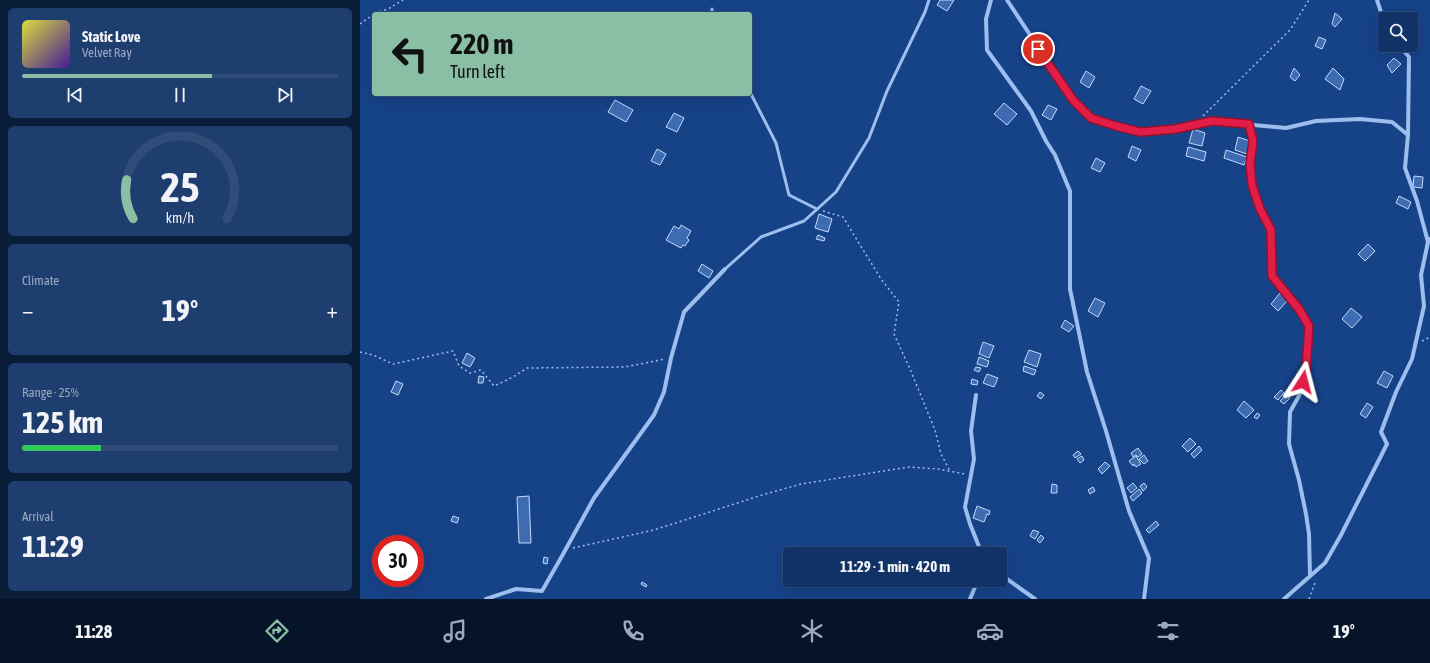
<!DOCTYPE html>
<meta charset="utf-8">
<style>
body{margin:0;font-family:"Asap Condensed",sans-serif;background:#1e3e6f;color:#f1f3f6;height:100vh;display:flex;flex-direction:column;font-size:15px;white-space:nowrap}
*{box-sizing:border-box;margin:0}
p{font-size:13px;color:#9caabf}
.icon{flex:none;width:22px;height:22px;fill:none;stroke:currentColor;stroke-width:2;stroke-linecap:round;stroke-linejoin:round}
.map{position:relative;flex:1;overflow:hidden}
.details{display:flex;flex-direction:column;gap:8px;padding:8px;background:#091c38;width:360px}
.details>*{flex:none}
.banner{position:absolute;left:12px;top:12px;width:380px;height:84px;border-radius:4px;box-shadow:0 4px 16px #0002,0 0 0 1px #304d7a;background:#8abfa5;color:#111;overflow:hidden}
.controls{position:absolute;left:1018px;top:12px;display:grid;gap:8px}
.controls a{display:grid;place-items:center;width:40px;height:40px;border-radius:4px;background:#103266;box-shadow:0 4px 16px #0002,0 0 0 1px #304d7a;font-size:20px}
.speed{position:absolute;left:12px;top:535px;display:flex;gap:8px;font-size:20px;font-weight:700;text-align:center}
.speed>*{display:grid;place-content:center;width:52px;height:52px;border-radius:50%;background:#103266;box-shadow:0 4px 16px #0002,0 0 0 1px #304d7a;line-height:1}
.speed .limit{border:6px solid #d22;background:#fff;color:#111}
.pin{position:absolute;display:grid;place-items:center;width:34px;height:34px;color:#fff;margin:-17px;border:2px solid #fff;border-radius:50%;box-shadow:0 1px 4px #0007}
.me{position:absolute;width:44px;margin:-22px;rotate:9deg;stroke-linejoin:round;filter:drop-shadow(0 0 3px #0008)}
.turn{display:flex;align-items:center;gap:14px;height:84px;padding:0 12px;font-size:18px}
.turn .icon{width:52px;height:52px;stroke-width:2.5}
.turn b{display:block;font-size:28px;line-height:34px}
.big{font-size:30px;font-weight:700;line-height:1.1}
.details .tile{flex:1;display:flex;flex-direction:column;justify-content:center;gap:6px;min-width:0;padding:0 14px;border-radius:6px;background:#1e3e6f}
.details .dial{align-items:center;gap:0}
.dial svg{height:104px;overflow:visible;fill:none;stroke:#304d7a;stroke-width:7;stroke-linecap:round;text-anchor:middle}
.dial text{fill:#f1f3f6;stroke:none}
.song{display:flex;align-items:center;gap:12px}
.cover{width:48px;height:48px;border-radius:6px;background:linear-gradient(135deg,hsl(60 70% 55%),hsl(260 70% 35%))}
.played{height:4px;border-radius:2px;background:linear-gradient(90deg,#8abfa5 60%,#304d7a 60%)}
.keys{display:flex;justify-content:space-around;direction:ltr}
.heat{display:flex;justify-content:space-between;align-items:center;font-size:22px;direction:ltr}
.charge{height:6px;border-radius:3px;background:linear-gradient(90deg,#34c759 25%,#304d7a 0)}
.trip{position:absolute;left:423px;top:547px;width:224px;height:40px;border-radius:4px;background:#103266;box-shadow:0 4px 16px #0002,0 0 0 1px #304d7a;font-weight:700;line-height:40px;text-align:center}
.dock{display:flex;height:64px;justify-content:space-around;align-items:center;background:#061429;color:#9caabf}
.dock .icon{width:28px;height:28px}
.dock .on{color:#8abfa5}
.dock b{font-size:18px;color:#f1f3f6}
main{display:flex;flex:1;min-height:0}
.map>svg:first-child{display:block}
</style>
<main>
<section class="details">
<div class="tile">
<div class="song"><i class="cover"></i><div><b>Static Love</b><p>Velvet Ray</p></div></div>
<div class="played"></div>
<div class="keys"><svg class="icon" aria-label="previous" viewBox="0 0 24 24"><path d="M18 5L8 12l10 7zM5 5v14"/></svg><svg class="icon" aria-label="pause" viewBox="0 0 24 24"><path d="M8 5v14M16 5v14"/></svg><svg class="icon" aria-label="next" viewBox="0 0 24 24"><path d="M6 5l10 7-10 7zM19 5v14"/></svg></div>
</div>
<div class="tile dial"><svg viewBox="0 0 100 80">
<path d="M14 69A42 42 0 1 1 86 69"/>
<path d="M14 69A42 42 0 0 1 9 39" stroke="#8abfa5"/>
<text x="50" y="56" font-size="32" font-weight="700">25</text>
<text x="50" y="72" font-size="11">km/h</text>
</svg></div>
<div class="tile"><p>Climate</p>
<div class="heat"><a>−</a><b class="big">19°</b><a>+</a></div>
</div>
<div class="tile"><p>Range · 25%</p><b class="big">125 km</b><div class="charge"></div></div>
<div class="tile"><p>Arrival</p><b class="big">11:29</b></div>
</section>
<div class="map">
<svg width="1070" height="599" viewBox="0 0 1070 599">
<rect width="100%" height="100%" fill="#164288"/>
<g fill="#3e6cb2" stroke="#c3d9fa">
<polygon points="580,0 594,0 587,11 577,5"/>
<polygon points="975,13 982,19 975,27 972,24"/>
<polygon points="959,37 966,40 962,49 955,46"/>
<polygon points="1034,58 1041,64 1032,73 1027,65"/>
<polygon points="934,68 940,75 935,81 930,77"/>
<polygon points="973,68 984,79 980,90 965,79"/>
<polygon points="726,71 735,77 729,88 720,82"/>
<polygon points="781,86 791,91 783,104 774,99"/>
<polygon points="255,100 273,110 266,122 248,112"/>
<polygon points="644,103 657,114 647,125 634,114"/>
<polygon points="688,105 697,109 691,120 682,115"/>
<polygon points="314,113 324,118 317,132 306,127"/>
<polygon points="833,129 845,133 842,146 829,143"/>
<polygon points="878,137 890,141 887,154 875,150"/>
<polygon points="772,146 781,150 776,161 768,157"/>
<polygon points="828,147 846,152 844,161 826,156"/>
<polygon points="297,149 306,154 300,165 291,161"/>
<polygon points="866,150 887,157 884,165 864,158"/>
<polygon points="736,158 745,163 740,172 731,168"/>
<polygon points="1054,176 1063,177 1062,188 1053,187"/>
<polygon points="1039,196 1051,202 1048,209 1036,203"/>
<polygon points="459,214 472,219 468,232 455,228"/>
<polygon points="321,225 331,231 327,238 329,240 325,246 323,245 321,248 306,240 314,226 319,229"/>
<polygon points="458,235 465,238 464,241 456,239"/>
<polygon points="1008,244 1015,251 1005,261 998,254"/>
<polygon points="342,264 353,271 349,278 338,271"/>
<polygon points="920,293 928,300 918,311 911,304"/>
<polygon points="735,298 745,303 738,317 728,311"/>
<polygon points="991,308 1002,317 992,328 982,319"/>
<polygon points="705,320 714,326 709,332 701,327"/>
<polygon points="623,342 634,346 629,358 619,354"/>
<polygon points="669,350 681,354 677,367 664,362"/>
<polygon points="107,353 115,358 110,367 102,363"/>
<polygon points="619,357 629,361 627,367 617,364"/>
<polygon points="664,366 676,370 674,375 663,371"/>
<polygon points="616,367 621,368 619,372 614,370"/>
<polygon points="1024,371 1033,376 1027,388 1017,383"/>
<polygon points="627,374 638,378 634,387 623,383"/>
<polygon points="119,376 124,377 123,383 118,383"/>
<polygon points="612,379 618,381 617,385 611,384"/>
<polygon points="36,381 43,384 38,395 31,392"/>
<polygon points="921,390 924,393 918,400 914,397"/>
<polygon points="680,392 684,395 681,399 677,396"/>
<polygon points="926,395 930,398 924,404 920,401"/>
<polygon points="884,401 894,410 886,418 877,410"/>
<polygon points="1007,403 1013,407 1006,418 1000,414"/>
<polygon points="897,413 900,415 897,419 894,417"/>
<polygon points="830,438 836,444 828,452 822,446"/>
<polygon points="839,446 842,450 834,458 831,454"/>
<polygon points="778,448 782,454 778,457 776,455 773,457 771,453"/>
<polygon points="718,451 721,454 715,458 713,455"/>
<polygon points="784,455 788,461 784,464 779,459"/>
<polygon points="722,456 724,460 720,463 717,459"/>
<polygon points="776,456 781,464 776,467 774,464 773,466 769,461"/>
<polygon points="745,462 750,466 742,474 738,469"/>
<polygon points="773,483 777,488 771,493 767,488"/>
<polygon points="784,483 787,487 783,491 780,486"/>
<polygon points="692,484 697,485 697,493 691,493"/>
<polygon points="733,487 735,491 730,494 728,490"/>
<polygon points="779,489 782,493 773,501 770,497"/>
<polygon points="169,496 171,543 159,543 157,497"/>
<polygon points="617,506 630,511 629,515 627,514 624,522 613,518"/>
<polygon points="93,516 99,518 97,523 91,521"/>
<polygon points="796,521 799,525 789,533 786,530"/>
<polygon points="673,530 679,532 675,539 670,536"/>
<polygon points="681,535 684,538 680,543 677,540"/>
<polygon points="608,550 612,553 611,554 604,554"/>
<polygon points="184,557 188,558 187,564 183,563"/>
<polygon points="282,582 287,585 286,587 281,584"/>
</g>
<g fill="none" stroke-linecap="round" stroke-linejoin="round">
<g stroke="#9dbeee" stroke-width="1.5" stroke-dasharray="2 3" stroke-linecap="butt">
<polyline points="15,14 18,12 28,9 43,0"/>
<polyline points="0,24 14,14"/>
<polyline points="843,116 930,30 949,0"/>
<polyline points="463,211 483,217 521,279 539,302 534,334 550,369 575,430 581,454 590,471"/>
<polyline points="1062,341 1070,337"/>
<polyline points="0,352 13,355 33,364 93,351 99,366 110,373 121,370 134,386 153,377 167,368 265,367 305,359"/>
<polyline points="213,548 294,530 402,495 441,484 549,467 578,469 605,474"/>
<polyline points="949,599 956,580"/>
</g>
<g stroke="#9dbeee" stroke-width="3">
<polyline points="352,9 352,14"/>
<polyline points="390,92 416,143 429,195 457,209"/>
<polyline points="365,269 401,237 444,221 476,192 509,138 527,91 565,12 569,0"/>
</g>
<g stroke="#9dbeee" stroke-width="4">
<polyline points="631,0 626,19 627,50 671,111 686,141 695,155 710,191 710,289 727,372 746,431 769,511 789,558 784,599"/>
<polyline points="647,0 713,100 731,118 756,126 780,132 815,129 852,121 926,128 956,121 1000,119 1032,122 1048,135 1049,57 1039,45"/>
<polyline points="1017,0 1025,24"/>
<polyline points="889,124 893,141 890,164 892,185 900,209 911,230 912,276 939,309 949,326 946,370 940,394 930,412 929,444 939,480 946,514 949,534 950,575"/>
<polyline points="1048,135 1045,168 1057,201 1068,242 1070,239"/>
<polyline points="616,395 611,431 614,459 605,507 610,524 622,554"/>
<polyline points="640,574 675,599"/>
<polyline points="126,599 156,589 182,591 202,556 234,498 294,415 304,392 311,358 324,312 365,269"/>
<polyline points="610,599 618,580"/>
<polyline points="924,599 965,563 981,535 1027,444 1021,432 1036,392 1052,359 1064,306 1061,275 1068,242"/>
</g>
</g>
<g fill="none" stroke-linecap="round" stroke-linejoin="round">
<g stroke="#92132f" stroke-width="10">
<polyline id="route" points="678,49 713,100 731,118 756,126 780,132 815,129 852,121 889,124 893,141 890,164 892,185 900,209 911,230 912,276 939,309 949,326 946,370 943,382"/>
</g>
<use href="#route" stroke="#e11d48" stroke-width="7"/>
</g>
</svg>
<div class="controls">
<a><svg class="icon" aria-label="search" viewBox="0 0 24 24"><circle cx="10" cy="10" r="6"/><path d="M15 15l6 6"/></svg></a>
</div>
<div class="speed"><div class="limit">30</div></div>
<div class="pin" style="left:678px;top:49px;background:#d93025"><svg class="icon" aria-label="arrive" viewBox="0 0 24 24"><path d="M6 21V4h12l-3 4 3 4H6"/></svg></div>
<svg class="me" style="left:943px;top:382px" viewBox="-20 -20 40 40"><path d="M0-17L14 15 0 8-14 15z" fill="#e11d48" stroke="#fff" stroke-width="4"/></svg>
<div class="trip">11:29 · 1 min · 420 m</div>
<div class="banner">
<div class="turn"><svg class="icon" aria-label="left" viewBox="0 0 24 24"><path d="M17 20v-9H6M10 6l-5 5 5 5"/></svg><div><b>220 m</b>Turn left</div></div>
</div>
</div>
</main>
<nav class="dock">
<b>11:28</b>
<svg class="icon on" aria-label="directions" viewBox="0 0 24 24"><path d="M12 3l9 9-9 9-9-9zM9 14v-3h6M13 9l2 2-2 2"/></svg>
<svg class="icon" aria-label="music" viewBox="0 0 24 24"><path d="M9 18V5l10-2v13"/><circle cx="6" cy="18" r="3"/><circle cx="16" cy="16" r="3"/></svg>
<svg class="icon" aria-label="phone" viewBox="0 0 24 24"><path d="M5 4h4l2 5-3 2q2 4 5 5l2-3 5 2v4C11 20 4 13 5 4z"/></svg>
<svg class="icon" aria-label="climate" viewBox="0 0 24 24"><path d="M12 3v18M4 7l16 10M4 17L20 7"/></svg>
<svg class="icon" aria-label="car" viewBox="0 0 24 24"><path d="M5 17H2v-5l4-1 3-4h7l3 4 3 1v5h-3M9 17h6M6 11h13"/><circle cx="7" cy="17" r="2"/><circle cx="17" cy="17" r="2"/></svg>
<svg class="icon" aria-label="filters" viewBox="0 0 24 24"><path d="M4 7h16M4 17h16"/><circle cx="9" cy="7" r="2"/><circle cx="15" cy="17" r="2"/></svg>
<b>19°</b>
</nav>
